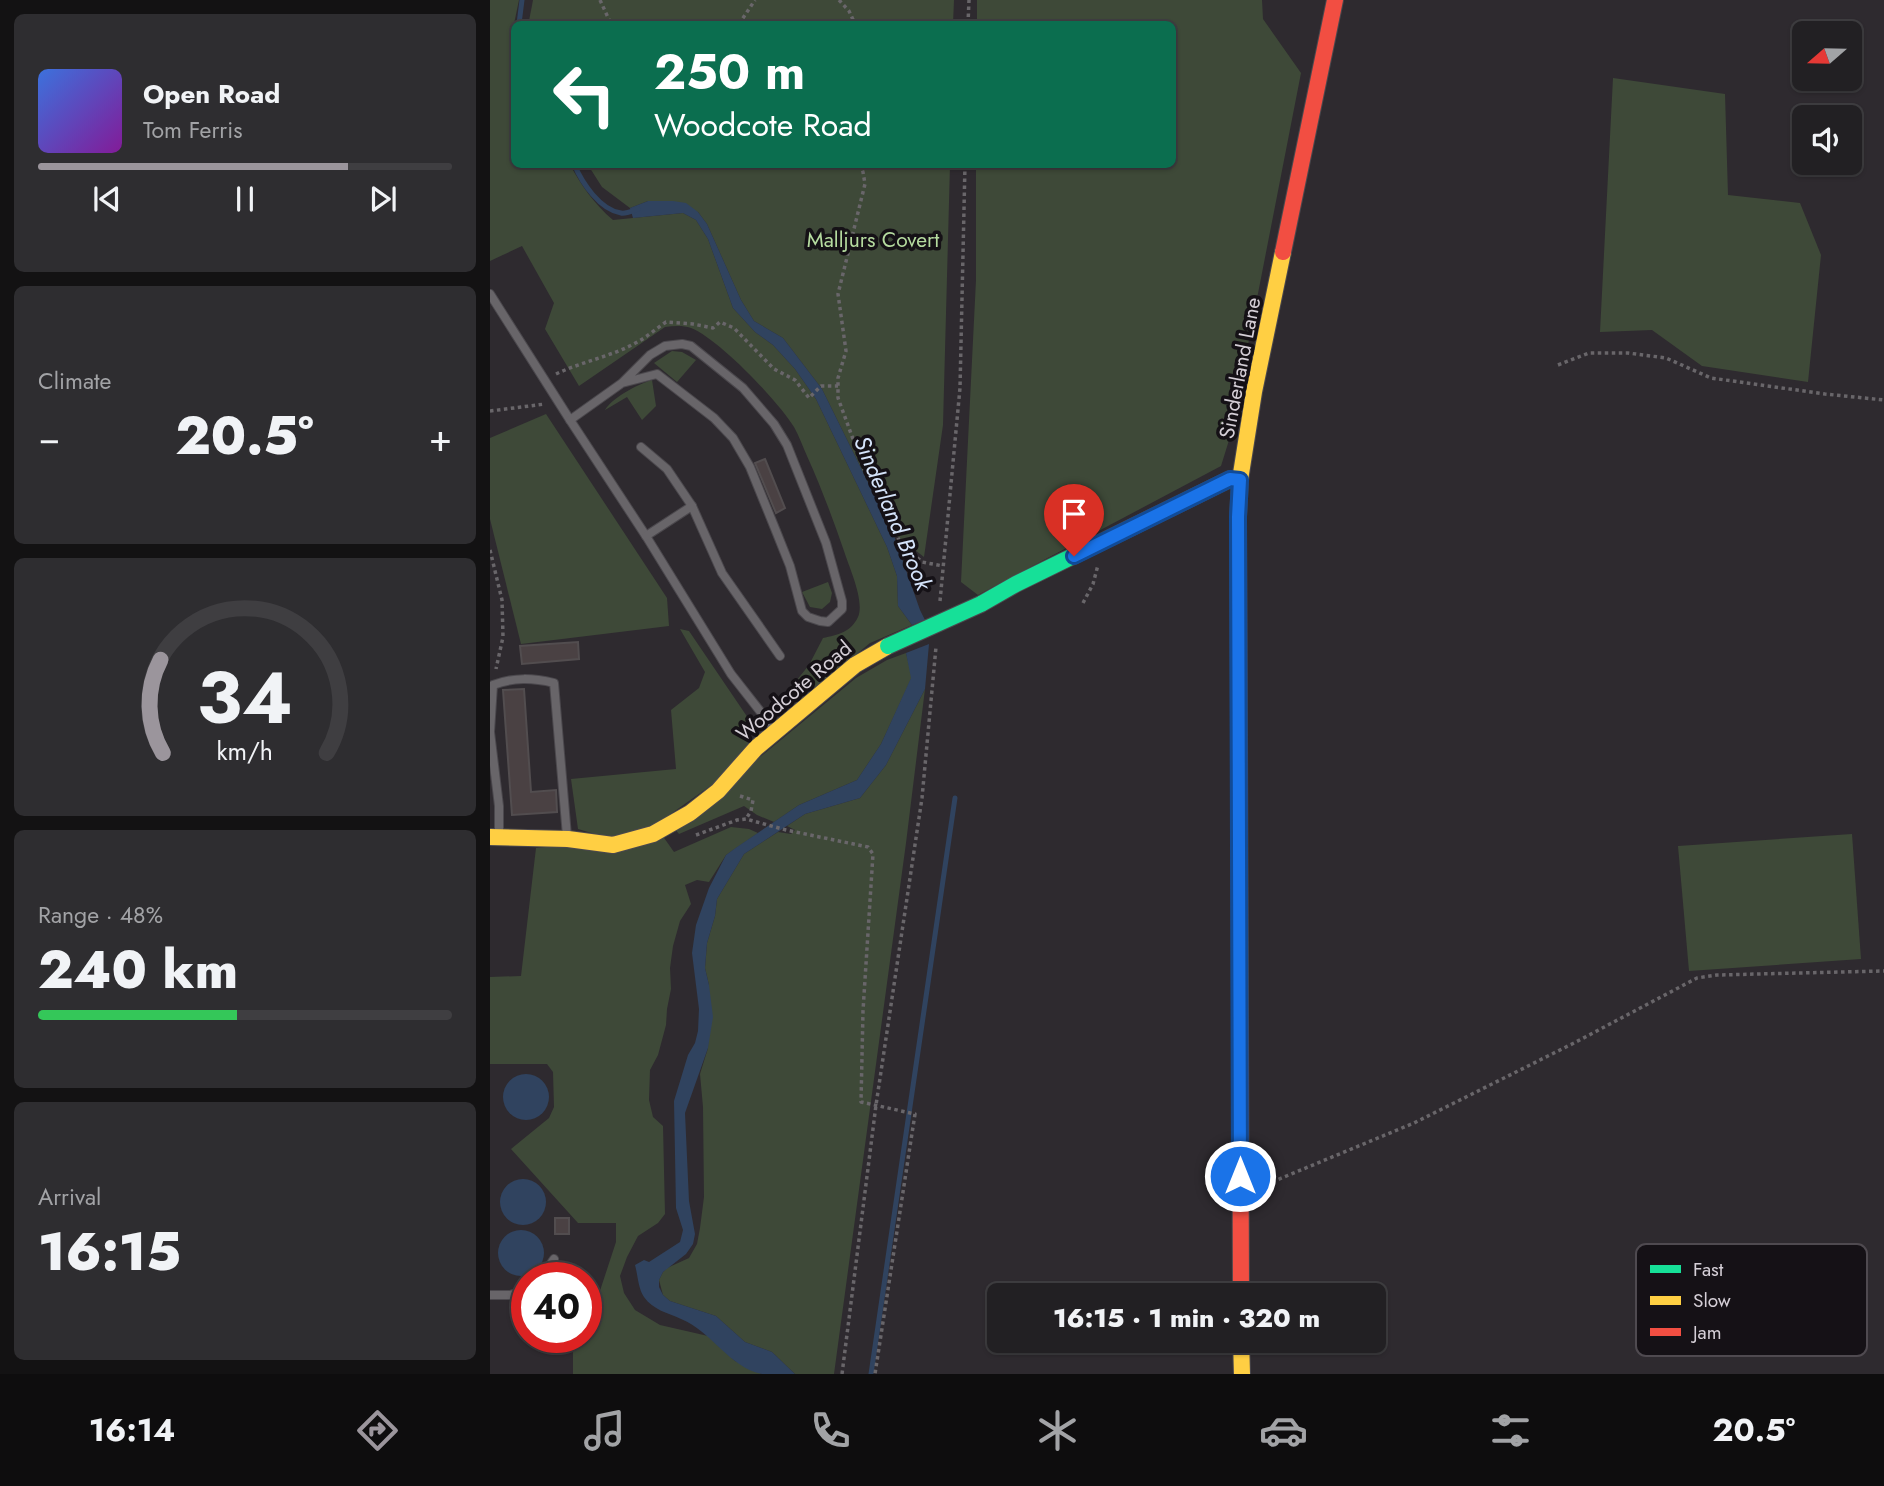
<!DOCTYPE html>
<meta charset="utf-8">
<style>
body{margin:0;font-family:Jost,sans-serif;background:#2e2d30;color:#f1f3f6;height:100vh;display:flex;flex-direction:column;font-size:26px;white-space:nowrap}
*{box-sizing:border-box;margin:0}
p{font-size:23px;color:#a2a3a6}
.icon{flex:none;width:38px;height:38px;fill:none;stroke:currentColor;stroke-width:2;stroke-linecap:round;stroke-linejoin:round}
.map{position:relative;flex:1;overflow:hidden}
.drawer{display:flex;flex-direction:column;gap:14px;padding:14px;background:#131213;width:490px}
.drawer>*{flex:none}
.banner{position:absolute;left:21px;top:21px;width:665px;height:147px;border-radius:10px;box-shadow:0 2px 5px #0004,0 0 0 2px #3f3e41;background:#0b6e4f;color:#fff;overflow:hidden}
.needle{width:46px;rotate:250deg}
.buttons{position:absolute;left:1302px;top:21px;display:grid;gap:14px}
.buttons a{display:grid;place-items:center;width:70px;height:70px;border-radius:10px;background:#222023;box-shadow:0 2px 5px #0004,0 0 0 2px #3f3e41;font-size:35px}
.speed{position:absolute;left:21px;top:1262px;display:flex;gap:14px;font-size:35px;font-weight:700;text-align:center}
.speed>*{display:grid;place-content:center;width:91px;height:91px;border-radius:50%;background:#222023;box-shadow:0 2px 5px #0004,0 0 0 2px #3f3e41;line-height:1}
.speed .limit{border:10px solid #d22;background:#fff;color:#111}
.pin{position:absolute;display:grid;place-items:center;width:60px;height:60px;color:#fff;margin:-72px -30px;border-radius:50% 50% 50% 0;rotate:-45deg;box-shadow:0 0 7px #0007}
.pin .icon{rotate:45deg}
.me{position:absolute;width:77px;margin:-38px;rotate:0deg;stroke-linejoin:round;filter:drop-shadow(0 0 5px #0008)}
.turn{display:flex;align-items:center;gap:24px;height:147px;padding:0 28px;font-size:32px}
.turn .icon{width:91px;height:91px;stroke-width:2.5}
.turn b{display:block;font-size:49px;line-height:60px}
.big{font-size:52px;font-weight:800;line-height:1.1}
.drawer .tile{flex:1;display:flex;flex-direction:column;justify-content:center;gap:10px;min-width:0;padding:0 24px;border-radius:10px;background:#2e2d30}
.drawer .dial{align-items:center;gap:0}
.dial svg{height:182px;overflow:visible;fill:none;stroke:#3f3e41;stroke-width:7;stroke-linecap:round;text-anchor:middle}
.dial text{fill:#f1f3f6;stroke:none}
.song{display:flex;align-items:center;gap:21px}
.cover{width:84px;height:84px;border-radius:10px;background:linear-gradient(135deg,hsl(220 70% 55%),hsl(290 70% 35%))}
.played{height:7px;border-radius:4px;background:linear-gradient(90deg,#9b959c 75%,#3f3e41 75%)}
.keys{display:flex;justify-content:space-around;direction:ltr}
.heat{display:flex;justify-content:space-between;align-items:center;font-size:38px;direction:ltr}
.charge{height:10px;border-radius:5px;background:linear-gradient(90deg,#34c759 48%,#3f3e41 0)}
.trip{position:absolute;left:497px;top:1283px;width:399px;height:70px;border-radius:10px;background:#222023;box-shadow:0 2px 5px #0004,0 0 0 2px #3f3e41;font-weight:800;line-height:70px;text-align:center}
.dock{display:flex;height:112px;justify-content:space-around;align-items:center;background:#0e0d0e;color:#a2a3a6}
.dock .icon{width:49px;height:49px}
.dock .current{color:#9b959c}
.dock b{font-size:32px;color:#f1f3f6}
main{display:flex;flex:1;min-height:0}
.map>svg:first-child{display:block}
</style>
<main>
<section class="drawer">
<div class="tile">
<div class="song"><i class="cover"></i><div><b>Open Road</b><p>Tom Ferris</p></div></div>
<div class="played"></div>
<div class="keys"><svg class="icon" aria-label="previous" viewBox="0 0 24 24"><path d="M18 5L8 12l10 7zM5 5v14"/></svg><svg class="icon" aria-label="pause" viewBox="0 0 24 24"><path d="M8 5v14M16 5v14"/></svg><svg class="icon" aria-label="next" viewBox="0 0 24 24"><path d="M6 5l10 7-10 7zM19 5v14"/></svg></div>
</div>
<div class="tile"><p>Climate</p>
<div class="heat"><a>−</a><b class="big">20.5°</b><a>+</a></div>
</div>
<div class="tile dial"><svg viewBox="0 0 100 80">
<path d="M14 69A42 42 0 1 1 86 69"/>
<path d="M14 69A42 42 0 0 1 13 28" stroke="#9b959c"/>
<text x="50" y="56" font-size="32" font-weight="700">34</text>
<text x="50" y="72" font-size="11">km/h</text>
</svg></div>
<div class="tile"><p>Range · 48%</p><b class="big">240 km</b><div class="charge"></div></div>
<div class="tile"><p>Arrival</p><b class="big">16:15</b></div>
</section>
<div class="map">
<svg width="1394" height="1374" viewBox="0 0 1394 1374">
<rect width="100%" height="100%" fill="#2e2a2f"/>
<g fill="#3e4938">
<path d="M 0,0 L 29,0 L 24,24 L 24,164 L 80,165 C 92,186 104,204 123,220 L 193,213 L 206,220 L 218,239 L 243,308 L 265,332 L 283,345 L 305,369 L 326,399 L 397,547 L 407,576 L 408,606 L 422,625 L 380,643 L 333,682 L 306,698 L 298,691 L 319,665 L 333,638 C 348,635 361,632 368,617 C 375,601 359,567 354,551 C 343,519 331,487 317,456 C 313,447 309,436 304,427 C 288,401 229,339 201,328 C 192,325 184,326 175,327 L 89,386 L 55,329 L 64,303 L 32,246 L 0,261 Z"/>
<polygon points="43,0 464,0 463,24 43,24 39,21"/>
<polygon points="487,0 772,0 773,19 811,73 740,437 731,466 488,595 471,582 486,280 486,165 682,164 682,24 487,24"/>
<polygon points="1123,78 1235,94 1238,195 1310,203 1331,255 1318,382 1212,366 1162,330 1110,332"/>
<polygon points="98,165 460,165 453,425 434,557 403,533 332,389 293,338 264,321 251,300 217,224 208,212 158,201 140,208 112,187"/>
<polygon points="182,351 192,352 206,360 187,382 164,363"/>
<path d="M 162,380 L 166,406 L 152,420 L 137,397 L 115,410 C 122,398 148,384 162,380 Z"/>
<polygon points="56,414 177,598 179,626 31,644 0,519 0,438"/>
<polygon points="338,582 342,593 340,602 332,609 320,607 312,592"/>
<polygon points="190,629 199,631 256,715 261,729 261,740 230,779 168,823 122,839 88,829 81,779 186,769 181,710 209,688 215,672"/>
<polygon points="416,653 422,677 391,744 367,780 309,805 284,822 267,815 254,806 189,834 184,828 366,678 397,660"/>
<polygon points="435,689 416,843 344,1374 305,1374 282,1352 255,1342 226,1316 180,1301 173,1295 169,1280 173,1272 177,1268 199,1258 207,1244 210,1228 214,1197 213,1107 210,1074 218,1048 219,985 215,968 217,943 225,916 227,899 254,854 288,832 301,834 305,830 297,826 315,814 370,798 396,765"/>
<polygon points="241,827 259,829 268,833 236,855 219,882 207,880 195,885 201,904 190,921 183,946 180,968 181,989 177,1009 176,1025 168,1055 160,1070 159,1100 163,1117 173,1126 175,1214 168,1223 148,1236 137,1257 130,1276 134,1293 145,1310 170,1325 218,1336 245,1361 272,1374 83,1374 83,1337 96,1337 96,1309 104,1309 126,1242 126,1223 88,1223 21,1149 59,1118 64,1107 63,1072 57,1064 0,1064 0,977 31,976 46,848 172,835 184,852"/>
<polygon points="1362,834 1371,959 1199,971 1188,846"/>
</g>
<g fill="#30435f">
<polygon points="158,201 183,201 196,203 208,212 217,224 251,300 264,321 293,338 332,389 403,533 430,610 435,620 422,625 408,606 407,576 397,547 326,399 305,369 283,345 265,332 243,308 218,239 206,220 193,213 143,218 140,208"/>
<path d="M 439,644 L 435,689 L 396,765 L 370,798 L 315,814 L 254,854 L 227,899 L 225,916 L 217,943 L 215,968 L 219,985 L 223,1017 L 218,1048 L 195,1113 L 199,1201 L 205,1234 L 203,1244 L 196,1254 L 173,1272 L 169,1280 L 169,1287 L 173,1295 L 180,1301 L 226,1316 L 255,1342 L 282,1352 L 305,1374 C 295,1374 283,1374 272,1374 C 240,1368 221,1331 191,1319 C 178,1313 163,1310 154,1297 C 148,1288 148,1276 145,1265 L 154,1260 L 159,1262 L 190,1242 L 193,1230 L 186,1208 L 184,1101 L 198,1055 L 205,1043 L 208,1031 L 209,1009 L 202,953 L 206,925 L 219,888 L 236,855 L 247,847 L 309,805 L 367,780 L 391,744 L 421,678 L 416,653 Z"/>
<circle cx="36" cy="1097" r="23"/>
<circle cx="33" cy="1202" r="23"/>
<circle cx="31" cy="1253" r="23"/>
</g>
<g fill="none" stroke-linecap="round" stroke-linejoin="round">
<g stroke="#30435f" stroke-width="5">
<polyline points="29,24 32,0"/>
<path d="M 84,164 C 92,183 110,210 131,213 C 136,214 142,211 148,209"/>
<polyline points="381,1374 465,798"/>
</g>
</g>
<g fill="#4a4143" stroke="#524d4f" stroke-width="2">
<polygon points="275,459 295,508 286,513 265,463"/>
<polygon points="88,642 89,659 32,664 30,646"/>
<polygon points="34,689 41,792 66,790 67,812 22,815 13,690"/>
<rect x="65" y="1218" width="14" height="16"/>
</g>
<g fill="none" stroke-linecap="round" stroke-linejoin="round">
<g stroke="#4b484d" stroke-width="10">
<g id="lane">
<polyline points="0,294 80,420"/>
<polyline points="132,383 167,374 224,418 243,438 260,467 286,531 300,566 312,611 318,617 330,621 338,622 352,609 352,601 336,543 297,445 284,424 253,388 201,346 192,344 175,346 160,355 132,383 80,420 156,536 241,674 284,729"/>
<polyline points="151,447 177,469 202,506 232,573 290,656"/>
<polyline points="156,536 202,506"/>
<path d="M 0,732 L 3,685 C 24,677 43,678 64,683 L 77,836"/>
<polyline points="0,732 9,806 9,834"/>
<polyline points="51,1278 64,1259"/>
<polyline points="0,1295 20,1295 37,1290"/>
</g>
</g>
<g stroke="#4b484d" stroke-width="18">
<polyline id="fast" points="491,604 526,584 740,479 750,480"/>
</g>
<g stroke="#4b484d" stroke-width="18">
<g id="slow">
<polyline points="749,734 748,517 750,480 764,392 793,252"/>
<polyline points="0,837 78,839 123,845 163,834 200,813 228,791 266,748 365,665 398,646"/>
<polyline points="751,1340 752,1374"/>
</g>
</g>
<g stroke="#4b484d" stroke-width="18">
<g id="jam">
<polyline points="793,252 845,0"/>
<polyline points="749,734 751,1295"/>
</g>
</g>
<g stroke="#69666a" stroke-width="3.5" stroke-dasharray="3.5 3.5" stroke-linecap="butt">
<polyline points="110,0 121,24"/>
<polyline points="349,0 359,11 365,24"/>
<polyline points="249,24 265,0"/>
<polyline points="478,24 479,0"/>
<polyline points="370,164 373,172 375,184 348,294 356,351 348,378 348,398 374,469 410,542 432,562 453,566"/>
<polyline points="1068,365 1099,353 1138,353 1176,358 1221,378 1335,394 1394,400"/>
<path d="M 66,374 C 93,361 124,356 149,341 C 158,336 167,328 176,322 L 203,324 L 223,328 L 230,322 L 244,328 L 284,369 L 305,380 L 319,398 L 331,386 L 348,386"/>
<polyline points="0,411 55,404"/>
<polyline points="0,550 12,600 13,637 6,669"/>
<polyline points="450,601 470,388 475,164"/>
<polyline points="593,603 603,584 608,565"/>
<polyline points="250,796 263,800 261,811 256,819"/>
<polyline points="206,835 247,820 256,819 296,830 378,847 383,854 373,1011 371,1102 425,1114 385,1374"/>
<polyline points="769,1177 782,1182 924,1123 1084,1043 1207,978 1227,975 1394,971"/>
<polyline points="352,1374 386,1105 432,798 446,647"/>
</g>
<use href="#lane" stroke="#686569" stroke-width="8"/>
<use href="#fast" stroke="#16e098" stroke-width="16"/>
<use href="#slow" stroke="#ffcf43" stroke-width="16"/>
<use href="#jam" stroke="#f24e42" stroke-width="16"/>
<g stroke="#4b484d" stroke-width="18" stroke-linecap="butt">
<polyline id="fast-bridge" points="398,646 491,604"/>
</g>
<use href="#fast-bridge" stroke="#16e098" stroke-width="16"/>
</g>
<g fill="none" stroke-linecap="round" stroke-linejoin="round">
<g stroke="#114b97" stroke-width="18">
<polyline id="route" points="584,556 740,479 750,480 748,517 750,1176"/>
</g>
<use href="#route" stroke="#1a73e8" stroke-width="12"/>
</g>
<g text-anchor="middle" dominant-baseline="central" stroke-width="7" stroke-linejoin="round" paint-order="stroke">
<g font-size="21" fill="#b5db9f" stroke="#151116">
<text x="383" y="240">Malljurs Covert</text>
</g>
<g font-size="21" fill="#d5cfd7" stroke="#151116">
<text transform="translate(750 368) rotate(-79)">Sinderland Lane</text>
<text transform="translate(304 691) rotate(-40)">Woodcote Road</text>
</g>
<g font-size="23" font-style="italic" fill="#d5e4fb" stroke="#151116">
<text transform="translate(403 513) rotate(67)">Sinderland Brook</text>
</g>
</g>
<rect x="1146" y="1244" width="231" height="112" rx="10" fill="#151116" stroke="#4f4a50" stroke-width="2"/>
<rect x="1160" y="1265" width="31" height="8" fill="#16e098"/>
<rect x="1160" y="1296" width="31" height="9" fill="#ffcf43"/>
<rect x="1160" y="1328" width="31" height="8" fill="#f24e42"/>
<g font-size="19" fill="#d5cfd7">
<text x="1203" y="1276">Fast</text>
<text x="1203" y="1307">Slow</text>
<text x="1203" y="1339">Jam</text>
</g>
</svg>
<div class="buttons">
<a><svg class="needle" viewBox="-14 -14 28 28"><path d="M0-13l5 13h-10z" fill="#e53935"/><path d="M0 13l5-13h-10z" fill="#a2a3a6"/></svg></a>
<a><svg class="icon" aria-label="sound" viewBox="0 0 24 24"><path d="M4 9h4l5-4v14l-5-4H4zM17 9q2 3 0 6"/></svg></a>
</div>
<div class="speed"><div class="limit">40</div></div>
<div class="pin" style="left:584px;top:556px;background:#d93025"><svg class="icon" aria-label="arrive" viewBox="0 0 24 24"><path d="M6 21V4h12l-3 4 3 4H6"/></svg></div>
<svg class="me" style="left:750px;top:1176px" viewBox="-20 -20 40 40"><circle r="17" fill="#1a73e8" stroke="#fff" stroke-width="3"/><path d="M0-11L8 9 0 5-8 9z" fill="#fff"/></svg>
<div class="trip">16:15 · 1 min · 320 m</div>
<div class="banner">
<div class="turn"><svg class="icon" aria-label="left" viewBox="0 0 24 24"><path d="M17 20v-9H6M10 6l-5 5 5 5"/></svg><div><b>250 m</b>Woodcote Road</div></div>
</div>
</div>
</main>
<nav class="dock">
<b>16:14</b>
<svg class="icon current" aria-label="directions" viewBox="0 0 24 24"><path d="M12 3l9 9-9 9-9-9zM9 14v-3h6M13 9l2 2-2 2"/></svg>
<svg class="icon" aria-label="music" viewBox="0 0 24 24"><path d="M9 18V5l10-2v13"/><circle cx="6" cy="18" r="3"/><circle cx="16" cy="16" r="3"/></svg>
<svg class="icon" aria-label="phone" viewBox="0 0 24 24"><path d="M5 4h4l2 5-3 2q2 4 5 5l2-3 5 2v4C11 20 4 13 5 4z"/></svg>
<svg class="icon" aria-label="climate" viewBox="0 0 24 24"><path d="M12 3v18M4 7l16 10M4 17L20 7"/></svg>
<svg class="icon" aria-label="car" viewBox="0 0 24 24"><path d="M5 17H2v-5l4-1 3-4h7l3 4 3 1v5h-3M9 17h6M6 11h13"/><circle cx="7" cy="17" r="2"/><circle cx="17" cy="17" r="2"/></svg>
<svg class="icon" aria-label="filters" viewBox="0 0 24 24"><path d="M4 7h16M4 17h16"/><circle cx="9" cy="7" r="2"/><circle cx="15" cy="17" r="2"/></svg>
<b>20.5°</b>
</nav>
